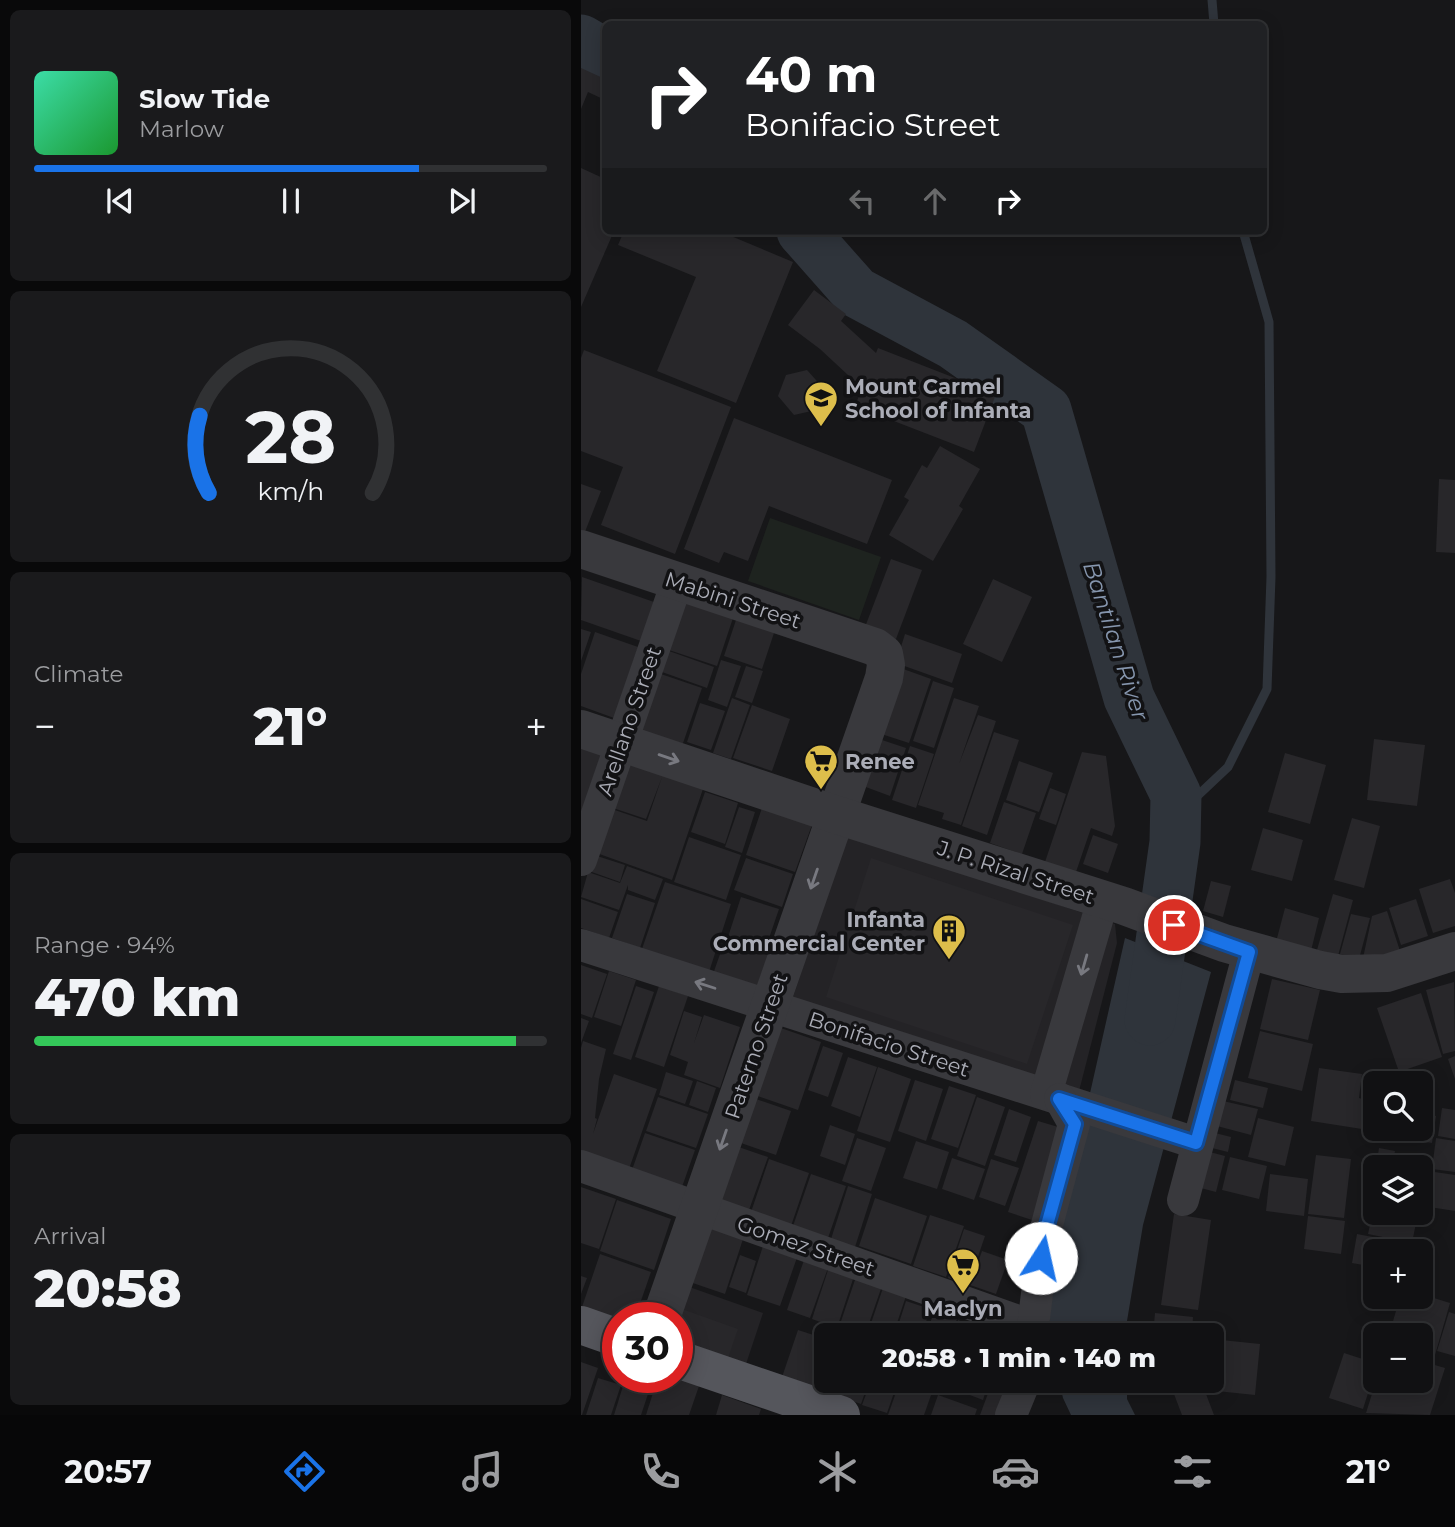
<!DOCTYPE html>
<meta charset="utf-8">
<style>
body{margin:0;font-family:Montserrat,sans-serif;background:#1a1a1c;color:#f1f3f6;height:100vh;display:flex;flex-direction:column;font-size:26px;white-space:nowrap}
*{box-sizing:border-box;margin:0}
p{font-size:23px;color:#9c9da0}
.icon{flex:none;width:38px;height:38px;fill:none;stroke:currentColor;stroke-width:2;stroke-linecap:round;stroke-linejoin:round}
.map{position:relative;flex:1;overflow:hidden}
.sheet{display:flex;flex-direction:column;gap:10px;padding:10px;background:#09090a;width:581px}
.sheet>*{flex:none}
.banner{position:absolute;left:21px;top:21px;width:665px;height:214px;border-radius:10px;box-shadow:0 4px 18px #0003,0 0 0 2px #303133;background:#202124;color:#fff;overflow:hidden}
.buttons{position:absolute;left:782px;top:1071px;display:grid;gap:14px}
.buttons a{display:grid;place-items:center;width:70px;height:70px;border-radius:10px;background:#111113;box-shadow:0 4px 18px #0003,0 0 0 2px #303133;font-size:35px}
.speed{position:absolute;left:21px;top:1302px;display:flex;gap:14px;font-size:35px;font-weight:700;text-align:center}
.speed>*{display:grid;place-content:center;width:91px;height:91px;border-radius:50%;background:#111113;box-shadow:0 4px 18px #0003,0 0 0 2px #303133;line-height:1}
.speed .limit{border:10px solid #d22;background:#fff;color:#111}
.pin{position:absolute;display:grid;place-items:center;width:60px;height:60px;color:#fff;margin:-30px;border:4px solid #fff;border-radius:50%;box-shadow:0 2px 7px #0007}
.me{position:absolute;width:77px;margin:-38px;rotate:10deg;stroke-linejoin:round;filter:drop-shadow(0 0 5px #0008)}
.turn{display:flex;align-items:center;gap:24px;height:147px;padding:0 28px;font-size:32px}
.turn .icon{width:91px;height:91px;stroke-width:2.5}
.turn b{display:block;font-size:49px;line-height:60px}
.lanes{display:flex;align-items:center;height:66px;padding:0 28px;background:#0003;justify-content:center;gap:35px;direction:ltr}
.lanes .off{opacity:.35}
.big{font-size:52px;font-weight:800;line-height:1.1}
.sheet .tile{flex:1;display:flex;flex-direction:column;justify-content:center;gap:10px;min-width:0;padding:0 24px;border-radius:10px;background:#1a1a1c}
.sheet .dial{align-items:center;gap:0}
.dial svg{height:182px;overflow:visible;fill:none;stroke:#303133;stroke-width:7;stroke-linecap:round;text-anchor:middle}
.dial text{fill:#f1f3f6;stroke:none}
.song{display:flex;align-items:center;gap:21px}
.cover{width:84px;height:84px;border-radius:10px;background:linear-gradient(135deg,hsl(160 70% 55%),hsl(130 70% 35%))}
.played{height:7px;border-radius:4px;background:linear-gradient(90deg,#1a73e8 75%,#303133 75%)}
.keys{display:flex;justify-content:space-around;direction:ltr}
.heat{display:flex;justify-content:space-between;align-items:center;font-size:38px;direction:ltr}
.charge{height:10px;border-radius:5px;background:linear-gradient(90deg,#34c759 94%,#303133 0)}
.trip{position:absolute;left:233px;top:1323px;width:410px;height:70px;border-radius:10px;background:#111113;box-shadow:0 4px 18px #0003,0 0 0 2px #303133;font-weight:800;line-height:70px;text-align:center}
.tabs{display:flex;height:112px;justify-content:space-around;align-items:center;background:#070708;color:#9c9da0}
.tabs .icon{width:49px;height:49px}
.tabs .on{color:#1a73e8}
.tabs b{font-size:32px;color:#f1f3f6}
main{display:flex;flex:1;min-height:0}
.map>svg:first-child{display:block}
</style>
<main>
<section class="sheet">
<div class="tile">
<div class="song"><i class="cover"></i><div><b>Slow Tide</b><p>Marlow</p></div></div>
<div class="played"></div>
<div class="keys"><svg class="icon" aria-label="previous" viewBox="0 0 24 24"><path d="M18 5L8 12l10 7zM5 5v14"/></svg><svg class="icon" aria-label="pause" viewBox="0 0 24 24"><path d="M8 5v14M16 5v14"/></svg><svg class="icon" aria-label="next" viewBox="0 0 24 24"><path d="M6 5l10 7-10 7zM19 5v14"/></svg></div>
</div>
<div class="tile dial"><svg viewBox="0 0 100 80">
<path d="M14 69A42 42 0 1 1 86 69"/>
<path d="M14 69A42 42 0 0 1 10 35" stroke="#1a73e8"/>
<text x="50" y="56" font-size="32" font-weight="700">28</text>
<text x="50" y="72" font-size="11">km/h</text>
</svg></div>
<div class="tile"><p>Climate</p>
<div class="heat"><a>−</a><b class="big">21°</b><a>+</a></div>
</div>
<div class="tile"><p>Range · 94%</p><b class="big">470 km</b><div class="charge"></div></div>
<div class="tile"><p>Arrival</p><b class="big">20:58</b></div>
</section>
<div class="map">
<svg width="874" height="1415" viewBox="0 0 874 1415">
<rect width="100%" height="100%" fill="#171719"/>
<g fill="#242326">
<polygon points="267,833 534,924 536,943 496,1099 209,1006"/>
<polygon points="97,1283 182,1313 162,1373 96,1349"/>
</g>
<polygon fill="#1e231f" points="189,518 300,557 278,620 167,581"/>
<g fill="#2f343b">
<polygon points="544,938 630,972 562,1225 546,1321 546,1335 469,1335 468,1289 475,1244"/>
<polygon points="478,1381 546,1381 546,1399 554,1415 490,1415 482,1398"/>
</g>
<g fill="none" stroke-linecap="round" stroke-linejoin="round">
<g stroke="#2f343b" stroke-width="9">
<polyline points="631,0 633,24"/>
<polyline points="595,816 647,767 686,689 690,577 688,322 662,231"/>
</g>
<g stroke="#2f343b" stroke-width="51">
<polyline points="0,40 24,54"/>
<polyline points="221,231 275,292 372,344 465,410 548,698 595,795 594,842 569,1020"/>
</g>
</g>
<g fill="#28272a">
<polygon points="0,68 24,79 24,100 7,92 0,109"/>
<polygon points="0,168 24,179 24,231 33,231 0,307"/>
<polygon points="43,231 138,231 212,262 155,403 76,371 115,277 37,245"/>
<polygon points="233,290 265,314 260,321 295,353 297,348 415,394 393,452 274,406 281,388 239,349 207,325"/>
<polygon points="3,350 150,407 94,554 20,525 42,467 0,451 0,358"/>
<polygon points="226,370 243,389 235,410 213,415 197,396 205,375"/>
<polygon points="153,418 311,480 286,544 188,506 167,561 143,552 138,563 103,549"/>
<polygon points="359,446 399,469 378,506 382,509 352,561 308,535 328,500 323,497 341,465 346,468"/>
<polygon points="858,479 874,480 874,553 855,552"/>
<polygon points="0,484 20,491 0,542"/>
<polygon points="310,559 341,570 315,639 284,627"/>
<polygon points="1,577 73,602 60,641 0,620"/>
<polygon points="412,579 451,597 421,662 382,644"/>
<polygon points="102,601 152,618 136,666 85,649"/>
<polygon points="156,617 194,630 181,669 143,656"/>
<polygon points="0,629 10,632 0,661"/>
<polygon points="14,632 57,647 33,718 0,706 0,674"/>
<polygon points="324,634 381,654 371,683 315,663"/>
<polygon points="88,651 133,667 126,688 81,672"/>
<polygon points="140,660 160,666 146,707 127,700"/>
<polygon points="165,666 182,671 171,703 154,697"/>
<polygon points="314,666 350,679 328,743 291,731"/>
<polygon points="77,673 121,688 101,746 57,730"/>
<polygon points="352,681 373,688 353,748 332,741"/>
<polygon points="151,698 169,705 150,759 132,753"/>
<polygon points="373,698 398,706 378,764 397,715 415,721 380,825 361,819 363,813 337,805"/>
<polygon points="119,703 144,711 130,750 106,742"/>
<polygon points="171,705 209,719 191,771 152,758"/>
<polygon points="413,732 438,740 406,835 381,826"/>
<polygon points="289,736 325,748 309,796 274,783"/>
<polygon points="793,739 844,745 836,806 786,800"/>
<polygon points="0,744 21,752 0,813"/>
<polygon points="329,746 353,754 335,808 311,800"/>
<polygon points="501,752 525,756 534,826 531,836 510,828 495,872 464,862"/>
<polygon points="704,753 745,765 729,824 687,812"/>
<polygon points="42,760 123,786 91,880 10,851 25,807 66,821 81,777 65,819 26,806"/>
<polygon points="438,761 472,773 458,812 425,800"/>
<polygon points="469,788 485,794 475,825 458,819"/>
<polygon points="124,792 157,803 144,844 110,832"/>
<polygon points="423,802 455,813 441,854 409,843"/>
<polygon points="182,805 232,822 214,872 165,855"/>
<polygon points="158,807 174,812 161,853 144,847"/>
<polygon points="771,818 799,826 783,888 753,880"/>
<polygon points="682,828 722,840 711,881 670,870"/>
<polygon points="512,835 537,844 527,873 502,864"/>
<polygon points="108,837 160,855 145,900 93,882"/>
<polygon points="13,855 44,865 39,882 8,871"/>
<polygon points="165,858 212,874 201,907 153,890"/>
<polygon points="290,858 492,925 446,1064 245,997"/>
<polygon points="46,866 82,879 74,900 47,890 47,885 38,910 0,897 7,872 39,883"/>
<polygon points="869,879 874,893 874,926 852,933 838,889"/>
<polygon points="630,881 650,886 642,917 622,911"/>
<polygon points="84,882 150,904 128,972 61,949"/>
<polygon points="46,894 74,903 59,948 31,938"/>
<polygon points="752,894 772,900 757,956 736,950"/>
<polygon points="160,897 198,909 184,950 147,937"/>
<polygon points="0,899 37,912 28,938 0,928"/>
<polygon points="835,899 847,936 820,945 808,908"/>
<polygon points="704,908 738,918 730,951 695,942"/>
<polygon points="806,911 820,954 782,958 791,916"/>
<polygon points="770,914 789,918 778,959 759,954"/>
<polygon points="144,940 187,955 175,989 132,974"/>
<polygon points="0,965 26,974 11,1018 0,1014"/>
<polygon points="28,971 55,980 40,1026 13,1017"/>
<polygon points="691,979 739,990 727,1040 679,1029"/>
<polygon points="873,982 874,1051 862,1054 845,990"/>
<polygon points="55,986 73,992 50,1060 32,1054"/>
<polygon points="78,986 107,996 83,1067 54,1057"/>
<polygon points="840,993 861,1057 818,1072 796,1008"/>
<polygon points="103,1011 121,1017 113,1043 123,1015 159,1027 139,1088 103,1075 107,1062 89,1055"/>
<polygon points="0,1018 8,1021 0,1043"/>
<polygon points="194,1026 240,1042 217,1110 171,1094"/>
<polygon points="679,1031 732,1044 721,1091 667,1078"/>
<polygon points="2,1041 25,1049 18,1079 14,1118 16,1119 12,1134 33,1074 76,1089 48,1169 0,1152 0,1048"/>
<polygon points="242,1046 262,1053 247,1097 227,1090"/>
<polygon points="874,1056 874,1079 867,1059"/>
<polygon points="267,1057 296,1067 279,1117 250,1106"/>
<polygon points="297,1067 330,1079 309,1142 276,1131"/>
<polygon points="738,1068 781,1074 778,1098 785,1100 787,1085 794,1086 794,1129 801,1129 800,1132 730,1121"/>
<polygon points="85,1072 112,1081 104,1104 78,1095"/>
<polygon points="334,1080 362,1089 345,1141 317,1131"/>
<polygon points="654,1080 687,1088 682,1108 649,1100"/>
<polygon points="116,1081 135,1088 127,1112 108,1105"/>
<polygon points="368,1086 395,1095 377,1148 350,1139"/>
<polygon points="77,1097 127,1114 115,1148 65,1131"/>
<polygon points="396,1097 424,1107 404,1166 376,1156"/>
<polygon points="172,1098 210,1111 195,1155 157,1142"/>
<polygon points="642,1101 677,1109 670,1135 636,1126"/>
<polygon points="861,1108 874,1110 874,1139 857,1136"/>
<polygon points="428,1109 450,1117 435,1162 413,1155"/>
<polygon points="840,1113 855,1116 851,1143 827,1139 829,1129 840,1129"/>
<polygon points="677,1118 713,1127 704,1166 667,1157"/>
<polygon points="457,1121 484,1129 454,1221 427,1212"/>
<polygon points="249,1125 274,1134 264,1165 239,1156"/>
<polygon points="804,1129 826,1129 825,1136 804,1133"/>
<polygon points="630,1132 650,1137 647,1152 627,1147"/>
<polygon points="64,1133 114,1150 101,1187 51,1170"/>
<polygon points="276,1138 305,1148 290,1191 261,1181"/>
<polygon points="855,1138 874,1141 874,1172 851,1169"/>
<polygon points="335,1141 368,1152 356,1189 322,1178"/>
<polygon points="149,1144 187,1157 168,1210 131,1198"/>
<polygon points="798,1148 814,1151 811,1167 795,1167"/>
<polygon points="621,1150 644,1156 635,1192 612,1186"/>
<polygon points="735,1155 770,1159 763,1218 727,1214"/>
<polygon points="828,1156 844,1158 842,1177 840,1167 827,1167"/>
<polygon points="649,1157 686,1166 678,1199 641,1190"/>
<polygon points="371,1158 404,1169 393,1200 361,1189"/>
<polygon points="188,1159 228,1173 210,1226 170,1212"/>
<polygon points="410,1159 438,1168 424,1206 398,1197"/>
<polygon points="847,1171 874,1175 874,1211 842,1206"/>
<polygon points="230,1174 265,1186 247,1238 212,1226"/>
<polygon points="689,1174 727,1179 723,1216 685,1211"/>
<polygon points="267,1186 291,1194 274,1247 250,1239"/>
<polygon points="0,1187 35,1199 18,1249 0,1243"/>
<polygon points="294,1198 346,1216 330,1264 278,1246"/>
<polygon points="36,1200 90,1219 73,1270 19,1251"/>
<polygon points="793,1205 794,1213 837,1213 831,1243 787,1234"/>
<polygon points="593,1214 630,1220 617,1310 580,1305"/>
<polygon points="349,1215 383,1226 365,1277 332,1266"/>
<polygon points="727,1216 764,1221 760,1254 723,1249"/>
<polygon points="120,1221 163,1236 144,1294 100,1279"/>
<polygon points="383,1229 404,1236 387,1286 367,1278"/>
<polygon points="776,1234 828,1244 827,1251 794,1251 794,1267 771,1263"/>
<polygon points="185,1237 219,1249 199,1306 166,1295"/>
<polygon points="401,1251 427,1260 415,1294 389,1285"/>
<polygon points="19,1254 70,1272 54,1318 37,1318 1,1307"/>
<polygon points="159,1255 175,1261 165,1293 148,1287"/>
<polygon points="223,1260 247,1268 229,1318 206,1310"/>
<polygon points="249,1264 274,1273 256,1328 231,1319"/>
<polygon points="277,1271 303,1280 284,1335 261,1335 256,1333"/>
<polygon points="0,1276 6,1278 0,1294"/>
<polygon points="303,1285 326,1293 312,1335 286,1335"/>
<polygon points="840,1294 869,1303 854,1355 840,1351 840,1335 808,1335 819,1297 840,1297"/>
<polygon points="325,1301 349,1309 341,1335 314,1335"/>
<polygon points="101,1309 157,1329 146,1361 96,1344 96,1323"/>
<polygon points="353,1312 376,1319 370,1335 345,1335"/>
<polygon points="868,1312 874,1314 874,1356 856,1351"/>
<polygon points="574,1313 612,1317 611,1335 572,1335"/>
<polygon points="377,1320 409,1331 407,1335 372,1335"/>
<polygon points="217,1330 245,1339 245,1357 233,1391 200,1380"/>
<polygon points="412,1330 427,1335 410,1335"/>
<polygon points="631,1339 679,1344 674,1395 626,1390 627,1381 630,1381"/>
<polygon points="763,1353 794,1363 794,1371 782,1409 748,1398"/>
<polygon points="840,1361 864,1368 849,1415 785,1413 795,1381 840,1381"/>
<polygon points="0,1362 17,1368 1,1415 0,1415"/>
<polygon points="245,1372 245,1381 288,1381 280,1404 239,1390"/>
<polygon points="45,1377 74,1377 69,1392 43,1383"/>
<polygon points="77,1377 96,1377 119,1383 108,1415 65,1415"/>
<polygon points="17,1378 40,1385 30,1415 5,1415"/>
<polygon points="290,1381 317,1381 306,1413 281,1405"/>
<polygon points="319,1381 355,1381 343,1415 307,1415"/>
<polygon points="358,1381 382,1381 377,1394 356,1387"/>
<polygon points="385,1381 408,1381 402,1400 381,1392"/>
<polygon points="588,1381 620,1381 633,1415 601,1415"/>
<polygon points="42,1386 67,1394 60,1415 33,1415"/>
<polygon points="409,1388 428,1395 421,1415 399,1415"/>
<polygon points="141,1395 180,1409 178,1415 135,1415"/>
<polygon points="357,1395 396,1409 394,1415 350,1415"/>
</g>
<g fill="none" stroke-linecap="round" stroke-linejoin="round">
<g stroke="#39393d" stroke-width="32">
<polyline points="0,860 96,582"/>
<polyline points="0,945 615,1143"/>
<polyline points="465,1094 522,900"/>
<polyline points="0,1166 451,1326"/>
<polyline points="602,1200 668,952"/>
<polyline points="451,1335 463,1236 493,1124 479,1099"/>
<polyline points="430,1415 444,1381"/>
</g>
<g stroke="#39393d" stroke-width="38">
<polyline points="0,549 294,647 303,654 305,665 303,678 80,1318"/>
<polyline points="0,729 256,815 543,906 643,943 739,970 761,974 806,973 874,951"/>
</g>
<g stroke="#55565c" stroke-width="38">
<polyline points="0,1325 37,1338"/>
<polyline points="96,1359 260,1415"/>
</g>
</g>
<defs><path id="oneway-shaft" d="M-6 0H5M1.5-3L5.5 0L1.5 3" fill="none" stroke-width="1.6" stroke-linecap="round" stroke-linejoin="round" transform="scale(1.75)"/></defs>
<g stroke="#787980">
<use href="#oneway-shaft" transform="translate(88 758) rotate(19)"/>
<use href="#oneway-shaft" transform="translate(233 879) rotate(109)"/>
<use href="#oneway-shaft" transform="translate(503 965) rotate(106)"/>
<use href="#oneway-shaft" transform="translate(124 985) rotate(-162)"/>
<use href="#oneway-shaft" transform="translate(142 1140) rotate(109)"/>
</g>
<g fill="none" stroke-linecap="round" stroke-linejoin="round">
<g stroke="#114b97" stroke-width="18">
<polyline id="route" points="460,1258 463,1236 494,1124 478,1099 615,1143 668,952 593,925"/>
</g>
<use href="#route" stroke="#1a73e8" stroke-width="12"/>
</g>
<defs>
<g id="school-pin" transform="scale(1.75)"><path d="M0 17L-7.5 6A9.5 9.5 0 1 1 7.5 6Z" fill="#ddbe4b" stroke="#121214"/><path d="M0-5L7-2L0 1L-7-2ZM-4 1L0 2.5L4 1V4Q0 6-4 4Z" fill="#111"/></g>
<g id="supermarket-pin" transform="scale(1.75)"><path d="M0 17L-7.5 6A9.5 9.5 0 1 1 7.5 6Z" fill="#ddbe4b" stroke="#121214"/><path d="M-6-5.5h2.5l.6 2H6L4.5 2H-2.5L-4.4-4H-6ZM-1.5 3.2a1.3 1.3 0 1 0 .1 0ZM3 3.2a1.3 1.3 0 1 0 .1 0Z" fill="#111"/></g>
<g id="building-pin" transform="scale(1.75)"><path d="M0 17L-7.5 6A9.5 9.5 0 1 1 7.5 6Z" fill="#ddbe4b" stroke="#121214"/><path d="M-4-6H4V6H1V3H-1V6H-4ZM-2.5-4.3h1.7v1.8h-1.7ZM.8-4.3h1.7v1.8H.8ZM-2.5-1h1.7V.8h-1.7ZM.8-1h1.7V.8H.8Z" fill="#111"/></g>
</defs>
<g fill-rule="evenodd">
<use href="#school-pin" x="240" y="398"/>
<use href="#supermarket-pin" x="240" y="761"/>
<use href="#building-pin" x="368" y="931"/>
<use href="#supermarket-pin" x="382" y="1265"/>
</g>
<g text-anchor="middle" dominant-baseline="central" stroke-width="7" stroke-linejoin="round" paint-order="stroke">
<g font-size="21" font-weight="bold" fill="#abadb7" stroke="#121214" text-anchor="start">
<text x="264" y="386">Mount Carmel<tspan x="264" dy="24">School of Infanta</tspan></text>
<text x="264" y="761">Renee</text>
<text x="344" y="919" text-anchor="end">Infanta<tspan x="344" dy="24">Commercial Center</tspan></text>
<text x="382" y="1308" text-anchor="middle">Maclyn</text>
</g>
<g font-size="21" fill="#abadb7" stroke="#121214">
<text transform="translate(152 600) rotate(18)">Mabini Street</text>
<text transform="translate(48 721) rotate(-71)">Arellano Street</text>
<text transform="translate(435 872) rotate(18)">J. P. Rizal Street</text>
<text transform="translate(308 1044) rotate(18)">Bonifacio Street</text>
<text transform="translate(175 1046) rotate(-71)">Paterno Street</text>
<text transform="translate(225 1246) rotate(19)">Gomez Street</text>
</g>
<g font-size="23" font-style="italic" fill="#8696ae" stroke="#121214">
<text transform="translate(535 641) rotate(72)">Bantilan River</text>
</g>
</g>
</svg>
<div class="buttons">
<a><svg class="icon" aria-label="search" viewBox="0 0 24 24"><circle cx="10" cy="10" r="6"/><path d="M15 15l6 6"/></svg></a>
<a><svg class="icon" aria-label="layers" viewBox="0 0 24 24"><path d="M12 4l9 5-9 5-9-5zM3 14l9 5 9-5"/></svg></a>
<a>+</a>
<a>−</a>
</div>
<div class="speed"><div class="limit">30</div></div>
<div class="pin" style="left:593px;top:925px;background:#d93025"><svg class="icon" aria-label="arrive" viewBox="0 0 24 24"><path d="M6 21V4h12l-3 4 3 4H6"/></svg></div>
<svg class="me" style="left:460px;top:1258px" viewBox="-20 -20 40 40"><circle r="19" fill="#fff"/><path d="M0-13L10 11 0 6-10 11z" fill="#1a73e8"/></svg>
<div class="trip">20:58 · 1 min · 140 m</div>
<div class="banner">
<div class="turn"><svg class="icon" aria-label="right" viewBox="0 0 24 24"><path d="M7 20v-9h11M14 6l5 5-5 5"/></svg><div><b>40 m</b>Bonifacio Street</div></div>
<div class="lanes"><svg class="icon off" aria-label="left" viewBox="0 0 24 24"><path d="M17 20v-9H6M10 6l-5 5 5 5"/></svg><svg class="icon off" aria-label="ahead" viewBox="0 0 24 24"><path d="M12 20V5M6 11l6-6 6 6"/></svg><svg class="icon" aria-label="right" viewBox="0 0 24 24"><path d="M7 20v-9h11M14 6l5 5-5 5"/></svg></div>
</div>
</div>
</main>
<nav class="tabs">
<b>20:57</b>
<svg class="icon on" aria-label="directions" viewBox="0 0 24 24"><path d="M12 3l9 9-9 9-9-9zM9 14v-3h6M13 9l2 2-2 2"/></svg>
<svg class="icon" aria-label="music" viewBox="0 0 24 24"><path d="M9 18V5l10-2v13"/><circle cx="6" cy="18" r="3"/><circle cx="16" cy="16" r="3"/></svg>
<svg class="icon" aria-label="phone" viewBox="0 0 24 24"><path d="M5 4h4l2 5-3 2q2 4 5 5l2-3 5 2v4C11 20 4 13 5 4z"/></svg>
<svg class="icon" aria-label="climate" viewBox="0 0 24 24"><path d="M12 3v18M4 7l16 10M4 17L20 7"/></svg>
<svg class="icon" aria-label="car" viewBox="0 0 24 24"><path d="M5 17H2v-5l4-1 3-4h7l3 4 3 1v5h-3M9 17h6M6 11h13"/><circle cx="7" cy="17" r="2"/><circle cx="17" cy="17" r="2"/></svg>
<svg class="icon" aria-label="filters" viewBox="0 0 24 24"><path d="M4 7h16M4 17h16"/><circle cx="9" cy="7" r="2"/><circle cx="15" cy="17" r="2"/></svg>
<b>21°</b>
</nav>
